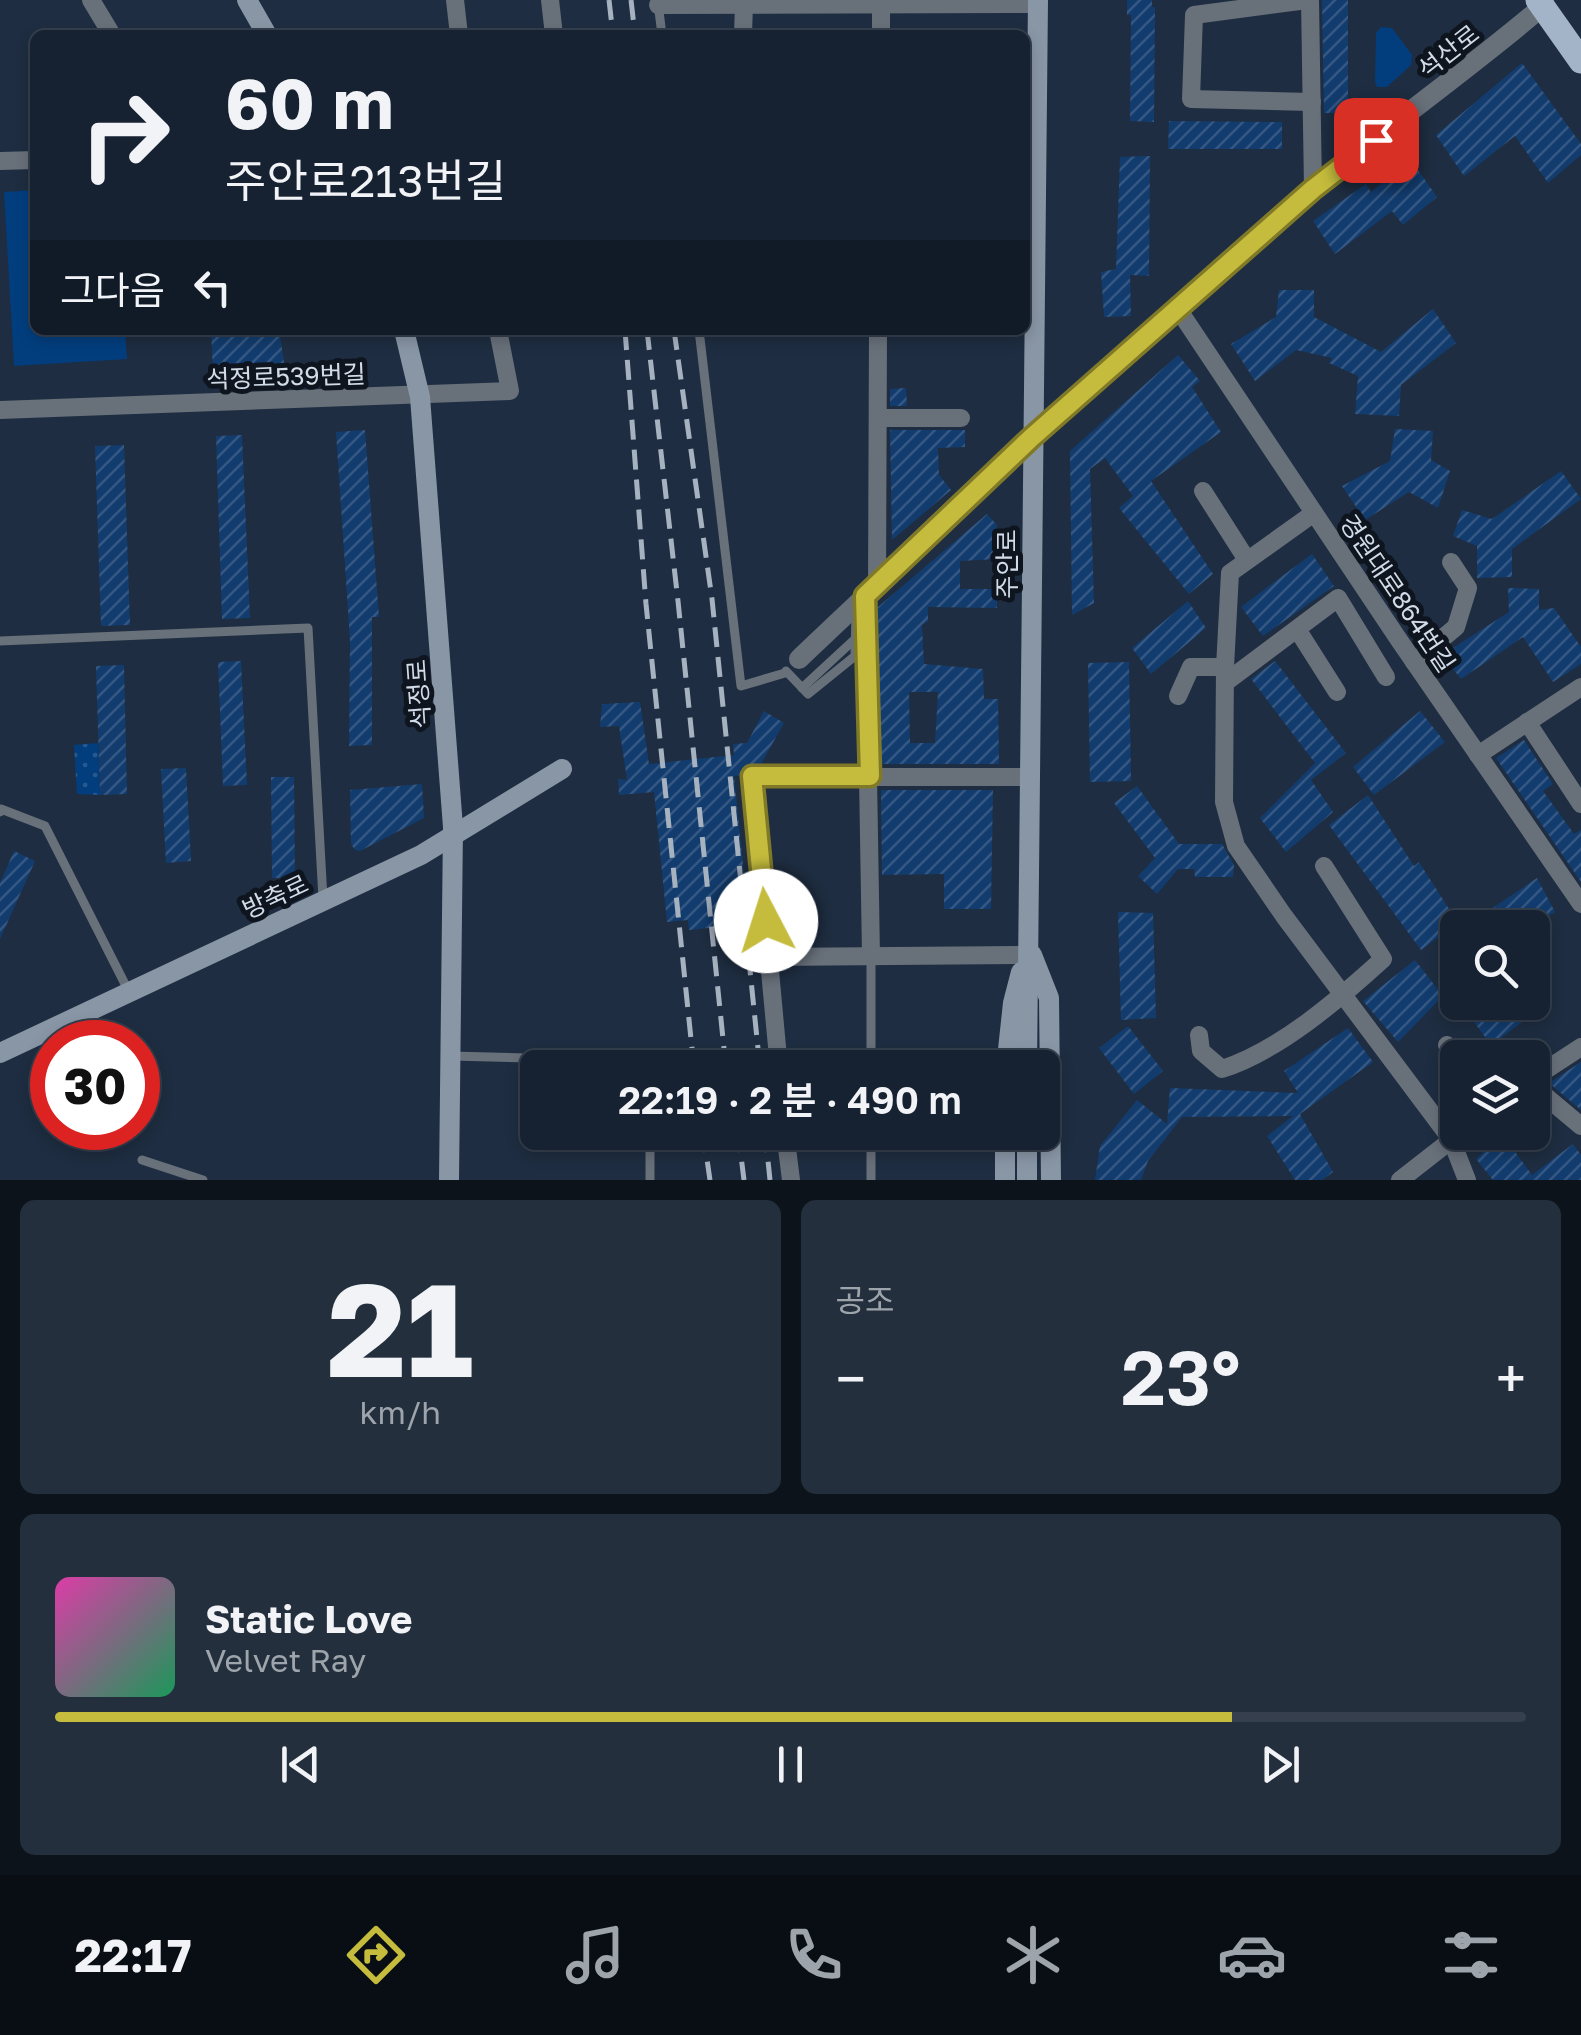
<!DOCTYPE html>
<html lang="ko">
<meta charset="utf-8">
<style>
body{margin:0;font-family:"Golos Text","Noto Sans KR",sans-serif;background:#232f3d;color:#f1f3f6;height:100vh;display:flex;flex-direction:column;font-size:38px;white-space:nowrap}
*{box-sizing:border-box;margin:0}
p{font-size:32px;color:#9ea4ab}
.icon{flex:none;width:55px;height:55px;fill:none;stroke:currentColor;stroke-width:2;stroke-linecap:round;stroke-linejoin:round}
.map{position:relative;height:1180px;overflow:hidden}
.drawer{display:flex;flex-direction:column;gap:20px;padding:20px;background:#0c131b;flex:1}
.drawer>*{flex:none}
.top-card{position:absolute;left:30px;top:30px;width:1000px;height:305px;border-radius:15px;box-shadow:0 5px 15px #0003,0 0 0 2px #353f4d;background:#162231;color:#f1f3f6;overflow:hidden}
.fabs{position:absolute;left:1440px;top:910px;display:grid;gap:20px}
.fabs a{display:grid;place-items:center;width:110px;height:110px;border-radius:15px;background:#162231;box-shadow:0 5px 15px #0003,0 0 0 2px #353f4d;font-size:50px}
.speed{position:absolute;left:30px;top:1020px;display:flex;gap:20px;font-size:50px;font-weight:700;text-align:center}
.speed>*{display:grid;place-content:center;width:130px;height:130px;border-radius:50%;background:#162231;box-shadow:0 5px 15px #0003,0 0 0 2px #353f4d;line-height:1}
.speed .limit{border:15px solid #d22;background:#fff;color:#111}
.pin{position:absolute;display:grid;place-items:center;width:85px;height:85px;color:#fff;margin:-42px;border-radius:20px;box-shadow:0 5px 15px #0006}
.me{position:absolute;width:110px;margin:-55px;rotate:355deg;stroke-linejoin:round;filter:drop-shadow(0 0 8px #0008)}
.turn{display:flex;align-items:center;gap:35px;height:210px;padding:0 30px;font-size:45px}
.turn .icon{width:130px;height:130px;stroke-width:2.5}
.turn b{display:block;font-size:70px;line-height:85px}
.then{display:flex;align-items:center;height:95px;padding:0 30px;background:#0003;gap:20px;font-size:38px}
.big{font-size:75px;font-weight:600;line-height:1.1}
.drawer .widget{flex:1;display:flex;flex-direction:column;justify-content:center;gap:15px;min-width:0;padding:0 35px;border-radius:15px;background:#232f3d}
.drawer .dial{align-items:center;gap:0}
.dial b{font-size:130px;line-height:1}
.song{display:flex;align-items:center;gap:30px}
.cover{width:120px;height:120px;border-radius:15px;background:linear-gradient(135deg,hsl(320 70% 55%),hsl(150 70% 35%))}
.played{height:10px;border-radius:5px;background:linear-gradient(90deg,#c5bc3d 80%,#353f4d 80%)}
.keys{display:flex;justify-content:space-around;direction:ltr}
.heat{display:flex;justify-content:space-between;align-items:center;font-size:55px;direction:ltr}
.drawer .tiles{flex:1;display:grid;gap:20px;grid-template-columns:1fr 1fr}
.widget:last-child{grid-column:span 2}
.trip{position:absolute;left:520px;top:1050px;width:540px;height:100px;border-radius:15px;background:#162231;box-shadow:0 5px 15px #0003,0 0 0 2px #353f4d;font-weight:600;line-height:100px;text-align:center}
.tab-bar{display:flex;height:160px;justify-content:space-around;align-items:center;background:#090e14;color:#9ea4ab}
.tab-bar .icon{width:70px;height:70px}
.tab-bar .current{color:#c5bc3d}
.tab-bar b{font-size:45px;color:#f1f3f6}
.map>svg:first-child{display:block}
</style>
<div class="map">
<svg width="1581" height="1180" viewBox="0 0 1581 1180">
<defs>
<pattern id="park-dots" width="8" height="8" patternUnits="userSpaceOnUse" patternTransform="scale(2.5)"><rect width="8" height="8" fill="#023e7e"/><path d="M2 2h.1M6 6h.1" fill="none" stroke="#265990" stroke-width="1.8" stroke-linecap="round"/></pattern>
<pattern id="building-hatch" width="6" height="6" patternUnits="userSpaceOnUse" patternTransform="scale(2.5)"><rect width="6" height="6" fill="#123c6e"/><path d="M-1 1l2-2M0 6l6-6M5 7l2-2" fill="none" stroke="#345883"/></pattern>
</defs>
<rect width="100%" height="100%" fill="#1e2d41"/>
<g fill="#023e7e">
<polygon points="1381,27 1392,28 1412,55 1411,65 1387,87 1377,87 1375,82 1376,33"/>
<polygon points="35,190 35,330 125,330 127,359 14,366 4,192"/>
</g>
<polygon fill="url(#park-dots)" points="98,743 100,795 77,794 74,745"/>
<g fill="url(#building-hatch)" fill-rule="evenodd">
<polygon points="1127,0 1152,0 1152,7 1155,7 1154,122 1130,121 1131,15 1127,15"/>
<polygon points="1322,0 1348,0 1348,113 1324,113"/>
<polygon points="1522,63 1581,144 1581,155 1548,183 1515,136 1464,176 1436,135"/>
<polygon points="1169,121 1282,122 1282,149 1168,149"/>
<polygon points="1150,156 1149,276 1130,275 1131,316 1104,317 1101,272 1116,269 1120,157"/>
<polygon points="1411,160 1437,197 1403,225 1392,211 1335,254 1313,221 1366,184 1371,192"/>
<polygon points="1279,290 1314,290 1314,317 1381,352 1433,309 1456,343 1401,385 1399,416 1355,414 1358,376 1329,363 1332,358 1296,350 1255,381 1231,344 1276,317"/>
<polygon points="211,330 279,330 285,368 213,373"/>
<polygon points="1178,355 1200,381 1192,387 1221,432 1151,481 1213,574 1189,594 1119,508 1133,496 1105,458 1090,469 1094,603 1072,615 1070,451"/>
<polygon points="906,388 907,406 890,406 890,389"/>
<polygon points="1395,429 1433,431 1431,460 1450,471 1438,508 1409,492 1365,520 1342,486 1390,461"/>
<polygon points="365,430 379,617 372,617 372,745 349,746 350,640 336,432"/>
<polygon points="890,430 965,430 965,447 938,448 939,475 951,490 892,540"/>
<polygon points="242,435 250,618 222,619 216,436"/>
<polygon points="124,445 130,625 101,626 95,446"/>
<polygon points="1561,471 1581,499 1512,549 1512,577 1477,578 1477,546 1453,536 1462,510 1492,519"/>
<path d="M 987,514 L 997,525 L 997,559 L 960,561 L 960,589 L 997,589 L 997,608 L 928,607 L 928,621 L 922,625 L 924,664 L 983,669 L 984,699 L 998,699 L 999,764 L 880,764 L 878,607 ZM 909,692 L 938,692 L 935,743 L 910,743 Z"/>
<polygon points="1312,554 1334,586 1263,636 1241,607"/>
<polygon points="1508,588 1539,589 1539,610 1554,608 1581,647 1581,664 1553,682 1523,637 1461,679 1442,655 1509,612"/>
<polygon points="1188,601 1206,628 1151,674 1132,648"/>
<polygon points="241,661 247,785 223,786 218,662"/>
<polygon points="1275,661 1346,753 1311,780 1333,812 1286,852 1260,818 1315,763 1251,679"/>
<polygon points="1129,662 1131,781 1090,782 1088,663"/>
<polygon points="124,665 127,794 100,795 96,666"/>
<polygon points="640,702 649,764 734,755 733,744 747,743 764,711 784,723 761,764 746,766 740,775 734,776 748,914 736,915 737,925 689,930 688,920 667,922 654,792 619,795 618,779 627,780 619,726 600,727 602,704"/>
<polygon points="1420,711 1445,742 1374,795 1353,767"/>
<polygon points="1524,740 1553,784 1543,791 1574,834 1581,830 1581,882 1496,758"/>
<polygon points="186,768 191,861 166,863 161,769"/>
<polygon points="271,777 294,777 295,878 272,878"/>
<polygon points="422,784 424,818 360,851 355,850 351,844 350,790"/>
<polygon points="1137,786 1179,844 1222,844 1234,865 1233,877 1195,877 1194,869 1178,869 1157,894 1138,876 1155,858 1114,803"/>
<polygon points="881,790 993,790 991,909 944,909 944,874 882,875"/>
<polygon points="1368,795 1414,866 1419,862 1458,923 1421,950 1329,825"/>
<polygon points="14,851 35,861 0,939 0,883"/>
<polygon points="1537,878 1555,912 1529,928 1463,928"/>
<polygon points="1118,912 1153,913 1156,1018 1121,1020"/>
<polygon points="1415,960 1443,996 1398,1042 1363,1001"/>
<polygon points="1459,1002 1512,1002 1525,1020 1491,1045"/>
<polygon points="1128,1026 1163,1071 1134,1094 1099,1048"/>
<polygon points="1348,1028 1373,1062 1300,1114 1333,1172 1322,1180 1295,1180 1267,1136 1293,1116 1182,1117 1148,1161 1141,1180 1095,1180 1100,1146 1137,1100 1167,1124 1170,1088 1298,1093 1284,1071"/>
<polygon points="1581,1062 1581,1110 1549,1083"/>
<polygon points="1502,1134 1532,1175 1573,1144 1581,1155 1581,1180 1493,1180 1476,1159"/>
</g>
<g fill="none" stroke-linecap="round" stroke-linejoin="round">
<g stroke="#68707a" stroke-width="9">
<polyline points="658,3 662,35"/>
<polyline points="699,330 741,686 785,673"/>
<polyline points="0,641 308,628 323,899"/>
<polyline points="786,671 808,694 855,656 856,611"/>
<polyline points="802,688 855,639"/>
<polyline points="0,812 1,809 45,826 129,992"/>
<polyline points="871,956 871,1068"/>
<polyline points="450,1056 650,1061 650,1068"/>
<polyline points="871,1132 871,1180"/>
<polyline points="142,1160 203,1180"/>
<polyline points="650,1180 650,1132"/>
</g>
<g stroke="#68707a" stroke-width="18">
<polyline points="91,0 112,35"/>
<polyline points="455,0 459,35"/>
<polyline points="550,0 554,35"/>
<polyline points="1307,0 1194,15 1191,99 1312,102"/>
<polyline points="1310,0 1313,189"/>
<polyline points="658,5 1038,4"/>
<polyline points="743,35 744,4"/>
<polyline points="881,35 881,0"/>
<polyline points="0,161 35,160"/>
<polyline points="1178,309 1399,640 1581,904"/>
<polyline points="0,410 510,391 498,330"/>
<polyline points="879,418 961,418"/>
<polyline points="1203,491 1247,560"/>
<polyline points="1314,513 1230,573 1225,667 1224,802 1236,846 1284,916 1451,1139 1467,1180"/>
<polyline points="877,588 878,330"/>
<polyline points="865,596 871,956"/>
<polyline points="1297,629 1337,692"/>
<polyline points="1414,662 1456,627 1468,588 1451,562"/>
<polyline points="1226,682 1338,598 1386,677"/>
<polyline points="1178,696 1191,667 1225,667"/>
<polyline points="1527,722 1581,804"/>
<polyline points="1478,755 1581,687"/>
<polyline points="769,957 1026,955"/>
<path d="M 1199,1035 L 1201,1051 L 1222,1069 C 1279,1051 1339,999 1383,959 L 1324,866"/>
<polyline points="1447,1045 1458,1058"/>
<polyline points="779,1068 752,777 1029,777"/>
<polyline points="1532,1079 1581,1047"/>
<polyline points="1532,1085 1581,1126"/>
<polyline points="785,1132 791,1180"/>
<polyline points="1400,1180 1459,1134"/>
</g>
<path stroke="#68707a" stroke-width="20" d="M 799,659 C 967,500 1135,339 1312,190 C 1387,126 1468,70 1543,6 L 1544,0"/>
<g stroke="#8996a6" stroke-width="20">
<polyline points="247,0 267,35"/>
<polyline points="404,330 420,397 453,827 449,1180"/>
<polyline points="1032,955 1049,998 1051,1180"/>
<polyline points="0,1053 421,855 562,769"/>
<polyline points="1006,1068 1013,1003 1021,972"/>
<polyline points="1027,1068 1038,0"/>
<polyline points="1005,1180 1005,1132"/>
<polyline points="1027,1180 1027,1132"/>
</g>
<polyline stroke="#a3b3c8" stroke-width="25" points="1538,0 1581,61"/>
<g stroke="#a7b2c1" stroke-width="5" stroke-dasharray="20 10" stroke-linecap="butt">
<polyline points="609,0 613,35"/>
<polyline points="631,0 635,35"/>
<polyline points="625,330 646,604 694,1068"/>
<polyline points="647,330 678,601 726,1068"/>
<polyline points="674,330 712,599 760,1068"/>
<polyline points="703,1132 710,1180"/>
<polyline points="738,1132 744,1180"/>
<polyline points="765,1132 770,1180"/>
</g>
</g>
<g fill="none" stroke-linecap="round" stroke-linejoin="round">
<g stroke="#807a28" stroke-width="25">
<polyline id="route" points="766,921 752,776 870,776 865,596 1031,438 1313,189 1376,140"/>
</g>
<use href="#route" stroke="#c5bc3d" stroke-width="18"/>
</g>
<g text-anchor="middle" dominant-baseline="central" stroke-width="10" stroke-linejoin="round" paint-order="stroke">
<g font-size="25" fill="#d2dce9" stroke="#0e151e">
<text transform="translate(1448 51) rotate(-38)">석산로</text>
<text transform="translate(286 376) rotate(-2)">석정로539번길</text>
<text transform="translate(1006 564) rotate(-90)">주안로</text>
<text transform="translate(1398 593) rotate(56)">경원대로864번길</text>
<text transform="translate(418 694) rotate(-94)">석정로</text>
<text transform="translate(275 896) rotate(-25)">방축로</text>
</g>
</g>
</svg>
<div class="fabs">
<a><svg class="icon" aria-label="search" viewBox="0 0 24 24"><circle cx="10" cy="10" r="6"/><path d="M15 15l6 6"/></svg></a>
<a><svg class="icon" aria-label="layers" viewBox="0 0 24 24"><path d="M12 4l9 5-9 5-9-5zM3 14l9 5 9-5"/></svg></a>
</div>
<div class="speed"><div class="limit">30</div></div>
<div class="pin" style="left:1376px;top:140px;background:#d93025"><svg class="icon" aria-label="arrive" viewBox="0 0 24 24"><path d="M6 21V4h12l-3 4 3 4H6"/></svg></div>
<svg class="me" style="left:766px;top:921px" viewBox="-20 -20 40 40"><circle r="19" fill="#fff"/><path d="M0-13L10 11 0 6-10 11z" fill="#c5bc3d"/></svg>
<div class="trip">22:19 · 2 분 · 490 m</div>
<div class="top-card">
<div class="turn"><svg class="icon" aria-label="right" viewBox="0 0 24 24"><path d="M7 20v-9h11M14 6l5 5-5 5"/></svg><div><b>60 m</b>주안로213번길</div></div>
<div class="then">그다음<svg class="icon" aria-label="left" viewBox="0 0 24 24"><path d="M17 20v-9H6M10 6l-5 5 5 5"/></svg></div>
</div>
</div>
<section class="drawer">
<div class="tiles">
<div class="widget dial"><b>21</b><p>km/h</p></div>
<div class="widget"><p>공조</p>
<div class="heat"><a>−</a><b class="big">23°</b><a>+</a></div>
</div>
<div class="widget">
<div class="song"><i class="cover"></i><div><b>Static Love</b><p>Velvet Ray</p></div></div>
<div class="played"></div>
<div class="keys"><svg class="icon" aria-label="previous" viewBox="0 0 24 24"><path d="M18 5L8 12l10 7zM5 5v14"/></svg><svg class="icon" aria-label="pause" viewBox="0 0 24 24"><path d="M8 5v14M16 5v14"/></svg><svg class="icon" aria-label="next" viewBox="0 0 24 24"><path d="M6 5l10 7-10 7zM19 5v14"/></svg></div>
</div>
</div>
</section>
<nav class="tab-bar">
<b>22:17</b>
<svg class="icon current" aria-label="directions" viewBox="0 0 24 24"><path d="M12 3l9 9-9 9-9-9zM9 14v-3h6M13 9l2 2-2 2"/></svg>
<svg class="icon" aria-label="music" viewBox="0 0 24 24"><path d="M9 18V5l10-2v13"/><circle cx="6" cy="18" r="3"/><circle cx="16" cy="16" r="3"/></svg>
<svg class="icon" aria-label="phone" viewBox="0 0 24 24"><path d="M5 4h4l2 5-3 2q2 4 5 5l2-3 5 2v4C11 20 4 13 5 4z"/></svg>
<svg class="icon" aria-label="climate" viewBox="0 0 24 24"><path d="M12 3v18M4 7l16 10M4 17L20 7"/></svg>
<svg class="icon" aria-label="car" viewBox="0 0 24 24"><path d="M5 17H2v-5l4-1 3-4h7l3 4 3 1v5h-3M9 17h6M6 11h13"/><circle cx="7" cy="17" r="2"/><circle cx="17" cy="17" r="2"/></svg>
<svg class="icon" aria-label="filters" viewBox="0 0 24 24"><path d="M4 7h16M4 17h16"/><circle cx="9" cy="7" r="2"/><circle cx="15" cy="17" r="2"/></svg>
</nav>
